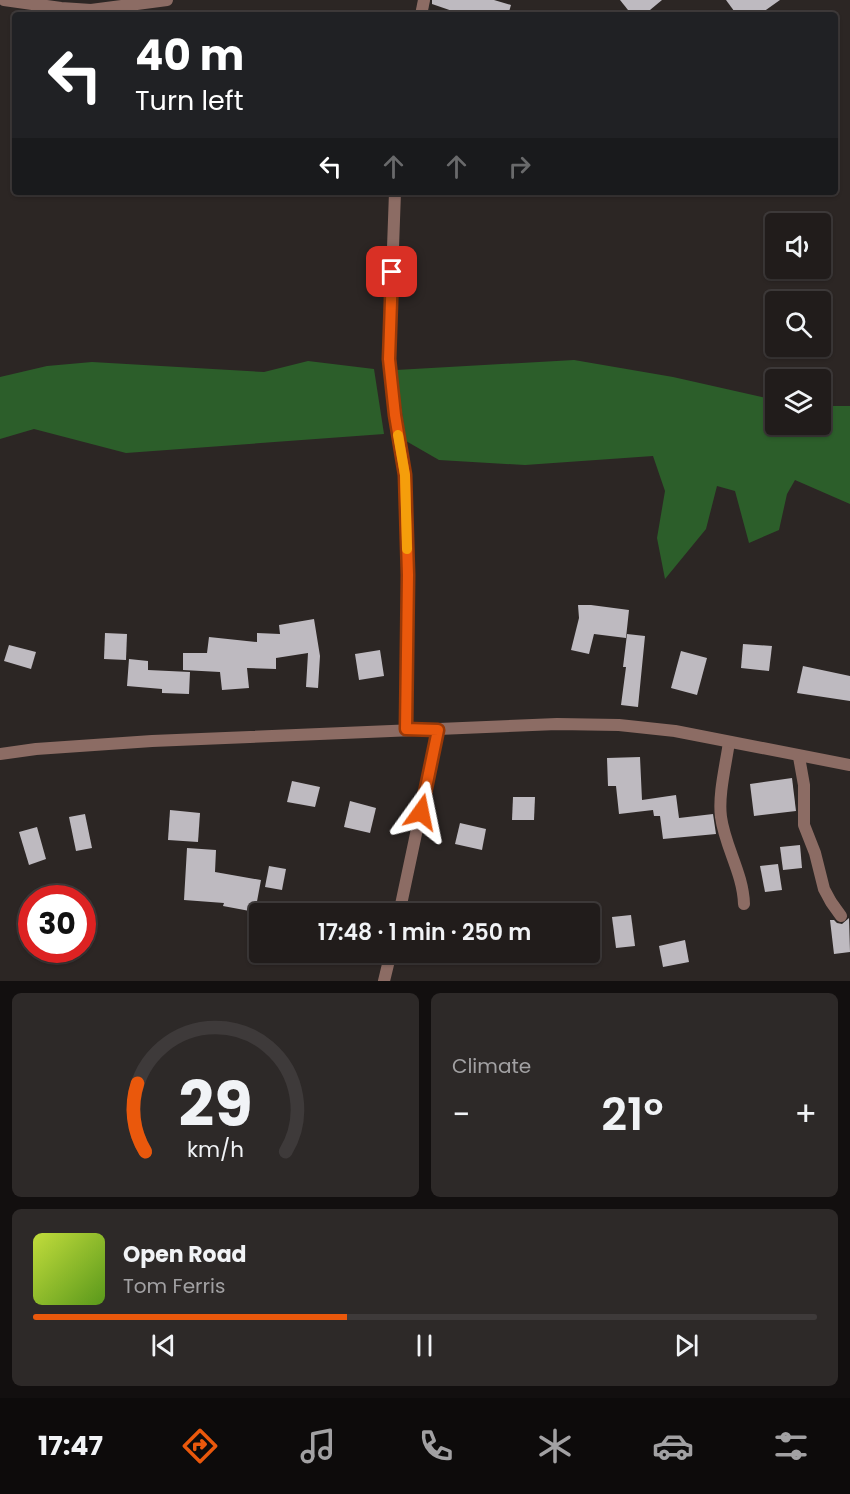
<!DOCTYPE html>
<meta charset="utf-8">
<style>
body{margin:0;font-family:Poppins,sans-serif;background:#2d2928;color:#f1f3f6;height:100vh;display:flex;flex-direction:column;font-size:22px;white-space:nowrap}
*{box-sizing:border-box;margin:0}
p{font-size:20px;color:#a2a1a3}
.icon{flex:none;width:33px;height:33px;fill:none;stroke:currentColor;stroke-width:2;stroke-linecap:round;stroke-linejoin:round}
.map{position:relative;height:981px;overflow:hidden}
.side{display:flex;flex-direction:column;gap:12px;padding:12px;background:#120f0f;flex:1}
.side>*{flex:none}
.banner{position:absolute;left:12px;top:12px;width:826px;height:183px;border-radius:6px;box-shadow:0 2px 4px #0004,0 0 0 2px #3e3a3a;background:#202124;color:#fff;overflow:hidden}
.buttons{position:absolute;left:765px;top:213px;display:grid;gap:12px}
.buttons a{display:grid;place-items:center;width:66px;height:66px;border-radius:6px;background:#211c1b;box-shadow:0 2px 4px #0004,0 0 0 2px #3e3a3a;font-size:30px}
.speed{position:absolute;left:18px;top:885px;display:flex;gap:12px;font-size:30px;font-weight:700;text-align:center}
.speed>*{display:grid;place-content:center;width:78px;height:78px;border-radius:50%;background:#211c1b;box-shadow:0 2px 4px #0004,0 0 0 2px #3e3a3a;line-height:1}
.speed .limit{border:9px solid #d22;background:#fff;color:#111}
.pin{position:absolute;display:grid;place-items:center;width:51px;height:51px;color:#fff;margin:-26px;border-radius:12px;box-shadow:0 3px 9px #0006}
.me{position:absolute;width:66px;margin:-33px;rotate:12deg;stroke-linejoin:round;filter:drop-shadow(0 0 4px #0008)}
.turn{display:flex;align-items:center;gap:21px;height:126px;padding:0 24px;font-size:27px}
.turn .icon{width:78px;height:78px;stroke-width:2.5}
.turn b{display:block;font-size:42px;line-height:51px}
.lanes{display:flex;align-items:center;height:57px;padding:0 24px;background:#0003;justify-content:center;gap:30px;direction:ltr}
.lanes .off{opacity:.35}
.big{font-size:45px;font-weight:600;line-height:1.1}
.side .card{flex:1;display:flex;flex-direction:column;justify-content:center;gap:9px;min-width:0;padding:0 21px;border-radius:9px;background:#2d2928}
.side .dial{align-items:center;gap:0}
.dial svg{height:156px;overflow:visible;fill:none;stroke:#3e3a3a;stroke-width:7;stroke-linecap:round;text-anchor:middle}
.dial text{fill:#f1f3f6;stroke:none}
.song{display:flex;align-items:center;gap:18px}
.cover{width:72px;height:72px;border-radius:9px;background:linear-gradient(135deg,hsl(70 70% 55%),hsl(90 70% 35%))}
.played{height:6px;border-radius:3px;background:linear-gradient(90deg,#ea580c 40%,#3e3a3a 40%)}
.keys{display:flex;justify-content:space-around;direction:ltr}
.heat{display:flex;justify-content:space-between;align-items:center;font-size:33px;direction:ltr}
.side .tiles{flex:1;display:grid;gap:12px;grid-template-columns:1fr 1fr}
.card:last-child{grid-column:span 2}
.trip{position:absolute;left:249px;top:903px;width:351px;height:60px;border-radius:6px;background:#211c1b;box-shadow:0 2px 4px #0004,0 0 0 2px #3e3a3a;font-weight:600;line-height:60px;text-align:center}
.tab-bar{display:flex;height:96px;justify-content:space-around;align-items:center;background:#0d0b0b;color:#a2a1a3}
.tab-bar .icon{width:42px;height:42px}
.tab-bar .on{color:#ea580c}
.tab-bar b{font-size:27px;color:#f1f3f6}
.map>svg:first-child{display:block}
</style>
<div class="map">
<svg width="850" height="981" viewBox="0 0 850 981">
<rect width="100%" height="100%" fill="#2c2624"/>
<g fill="#2c5e2a">
<polygon points="574,360 673,377 775,400 776,424 820,424 821,406 850,406 850,504 795,480 787,494 779,530 749,543 735,491 717,486 706,529 665,579 657,538 665,491 653,456 525,465 439,460 406,441 396,370"/>
<polygon points="308,361 374,369 384,434 126,453 34,429 0,439 0,377 47,366 92,362 264,372"/>
</g>
<g fill="#bebac0">
<polygon points="432,0 494,0 511,5 508,15 464,15 432,4"/>
<polygon points="620,0 662,0 644,15 632,15"/>
<polygon points="726,0 780,0 759,15 737,15"/>
<polygon points="578,605 591,605 629,610 626,638 594,634 589,654 571,650 579,618"/>
<polygon points="314,619 320,656 318,688 306,687 308,653 276,658 276,669 247,668 249,688 222,690 220,672 183,670 183,653 207,653 209,637 257,642 257,633 280,634 279,625"/>
<polygon points="105,633 127,634 126,660 104,659"/>
<polygon points="627,634 645,636 638,707 621,705 626,667 623,667"/>
<polygon points="743,644 772,646 769,671 741,668"/>
<polygon points="9,645 36,652 31,669 4,661"/>
<polygon points="380,650 384,676 359,680 355,654"/>
<polygon points="681,651 707,658 697,695 671,688"/>
<polygon points="129,659 148,661 148,670 190,672 189,694 162,693 162,689 127,686"/>
<polygon points="803,666 850,676 850,701 797,693"/>
<polygon points="640,757 642,800 676,795 679,818 713,814 716,834 663,839 660,816 654,816 653,810 619,814 616,786 608,786 607,758"/>
<polygon points="792,778 796,811 754,816 750,784"/>
<polygon points="292,781 320,787 315,807 287,802"/>
<polygon points="513,797 535,797 534,820 512,820"/>
<polygon points="350,801 376,808 370,833 344,827"/>
<polygon points="170,810 200,813 198,842 168,840"/>
<polygon points="85,814 92,848 76,851 69,817"/>
<polygon points="460,823 486,829 482,850 455,844"/>
<polygon points="37,827 46,859 29,865 19,832"/>
<polygon points="800,845 802,868 783,870 780,847"/>
<polygon points="187,848 216,850 215,872 261,880 255,912 223,906 224,903 184,900"/>
<polygon points="778,864 782,890 765,892 760,866"/>
<polygon points="269,866 286,869 282,890 265,887"/>
<polygon points="631,915 635,946 616,948 612,917"/>
<polygon points="849,918 850,952 834,954 830,920 834,920 837,923 842,924"/>
<polygon points="685,940 689,962 663,967 659,946"/>
</g>
<g fill="none" stroke-linecap="round" stroke-linejoin="round">
<g stroke="#8c6c64" stroke-width="12">
<polyline points="4,0 61,8 91,10 167,0"/>
<polyline points="421,15 424,0"/>
<polyline points="395,192 389,359 395,415 405,475 408,575 406,729"/>
<path d="M 729,742 C 726,764 718,795 721,817 C 725,847 743,873 744,904"/>
<polyline points="799,757 804,785 804,825 815,853 824,889 831,902 841,916"/>
<polyline points="399,914 438,730"/>
<polyline points="384,981 391,952"/>
</g>
<polyline stroke="#8c6c64" stroke-width="12" points="0,754 36,749 152,741 557,724 619,725 675,731 850,765"/>
</g>
<g fill="none" stroke-linecap="round" stroke-linejoin="round">
<g stroke="#983908" stroke-width="15">
<polyline id="route" points="392,272 389,359 395,415 405,475 408,575 406,729 438,730 421,812"/>
</g>
<use href="#route" stroke="#ea580c" stroke-width="10"/>
<polyline stroke="#f59e0b" stroke-width="10" points="398,435 405,475 407,549"/>
</g>
</svg>
<div class="buttons">
<a><svg class="icon" aria-label="sound" viewBox="0 0 24 24"><path d="M4 9h4l5-4v14l-5-4H4zM17 9q2 3 0 6"/></svg></a>
<a><svg class="icon" aria-label="search" viewBox="0 0 24 24"><circle cx="10" cy="10" r="6"/><path d="M15 15l6 6"/></svg></a>
<a><svg class="icon" aria-label="layers" viewBox="0 0 24 24"><path d="M12 4l9 5-9 5-9-5zM3 14l9 5 9-5"/></svg></a>
</div>
<div class="speed"><div class="limit">30</div></div>
<div class="pin" style="left:392px;top:272px;background:#d93025"><svg class="icon" aria-label="arrive" viewBox="0 0 24 24"><path d="M6 21V4h12l-3 4 3 4H6"/></svg></div>
<svg class="me" style="left:421px;top:812px" viewBox="-20 -20 40 40"><path d="M0-17L14 15 0 8-14 15z" fill="#ea580c" stroke="#fff" stroke-width="4"/></svg>
<div class="trip">17:48 · 1 min · 250 m</div>
<div class="banner">
<div class="turn"><svg class="icon" aria-label="left" viewBox="0 0 24 24"><path d="M17 20v-9H6M10 6l-5 5 5 5"/></svg><div><b>40 m</b>Turn left</div></div>
<div class="lanes"><svg class="icon" aria-label="left" viewBox="0 0 24 24"><path d="M17 20v-9H6M10 6l-5 5 5 5"/></svg><svg class="icon off" aria-label="ahead" viewBox="0 0 24 24"><path d="M12 20V5M6 11l6-6 6 6"/></svg><svg class="icon off" aria-label="ahead" viewBox="0 0 24 24"><path d="M12 20V5M6 11l6-6 6 6"/></svg><svg class="icon off" aria-label="right" viewBox="0 0 24 24"><path d="M7 20v-9h11M14 6l5 5-5 5"/></svg></div>
</div>
</div>
<section class="side">
<div class="tiles">
<div class="card dial"><svg viewBox="0 0 100 80">
<path d="M14 69A42 42 0 1 1 86 69"/>
<path d="M14 69A42 42 0 0 1 10 34" stroke="#ea580c"/>
<text x="50" y="56" font-size="32" font-weight="700">29</text>
<text x="50" y="72" font-size="11">km/h</text>
</svg></div>
<div class="card"><p>Climate</p>
<div class="heat"><a>−</a><b class="big">21°</b><a>+</a></div>
</div>
<div class="card">
<div class="song"><i class="cover"></i><div><b>Open Road</b><p>Tom Ferris</p></div></div>
<div class="played"></div>
<div class="keys"><svg class="icon" aria-label="previous" viewBox="0 0 24 24"><path d="M18 5L8 12l10 7zM5 5v14"/></svg><svg class="icon" aria-label="pause" viewBox="0 0 24 24"><path d="M8 5v14M16 5v14"/></svg><svg class="icon" aria-label="next" viewBox="0 0 24 24"><path d="M6 5l10 7-10 7zM19 5v14"/></svg></div>
</div>
</div>
</section>
<nav class="tab-bar">
<b>17:47</b>
<svg class="icon on" aria-label="directions" viewBox="0 0 24 24"><path d="M12 3l9 9-9 9-9-9zM9 14v-3h6M13 9l2 2-2 2"/></svg>
<svg class="icon" aria-label="music" viewBox="0 0 24 24"><path d="M9 18V5l10-2v13"/><circle cx="6" cy="18" r="3"/><circle cx="16" cy="16" r="3"/></svg>
<svg class="icon" aria-label="phone" viewBox="0 0 24 24"><path d="M5 4h4l2 5-3 2q2 4 5 5l2-3 5 2v4C11 20 4 13 5 4z"/></svg>
<svg class="icon" aria-label="climate" viewBox="0 0 24 24"><path d="M12 3v18M4 7l16 10M4 17L20 7"/></svg>
<svg class="icon" aria-label="car" viewBox="0 0 24 24"><path d="M5 17H2v-5l4-1 3-4h7l3 4 3 1v5h-3M9 17h6M6 11h13"/><circle cx="7" cy="17" r="2"/><circle cx="17" cy="17" r="2"/></svg>
<svg class="icon" aria-label="filters" viewBox="0 0 24 24"><path d="M4 7h16M4 17h16"/><circle cx="9" cy="7" r="2"/><circle cx="15" cy="17" r="2"/></svg>
</nav>
